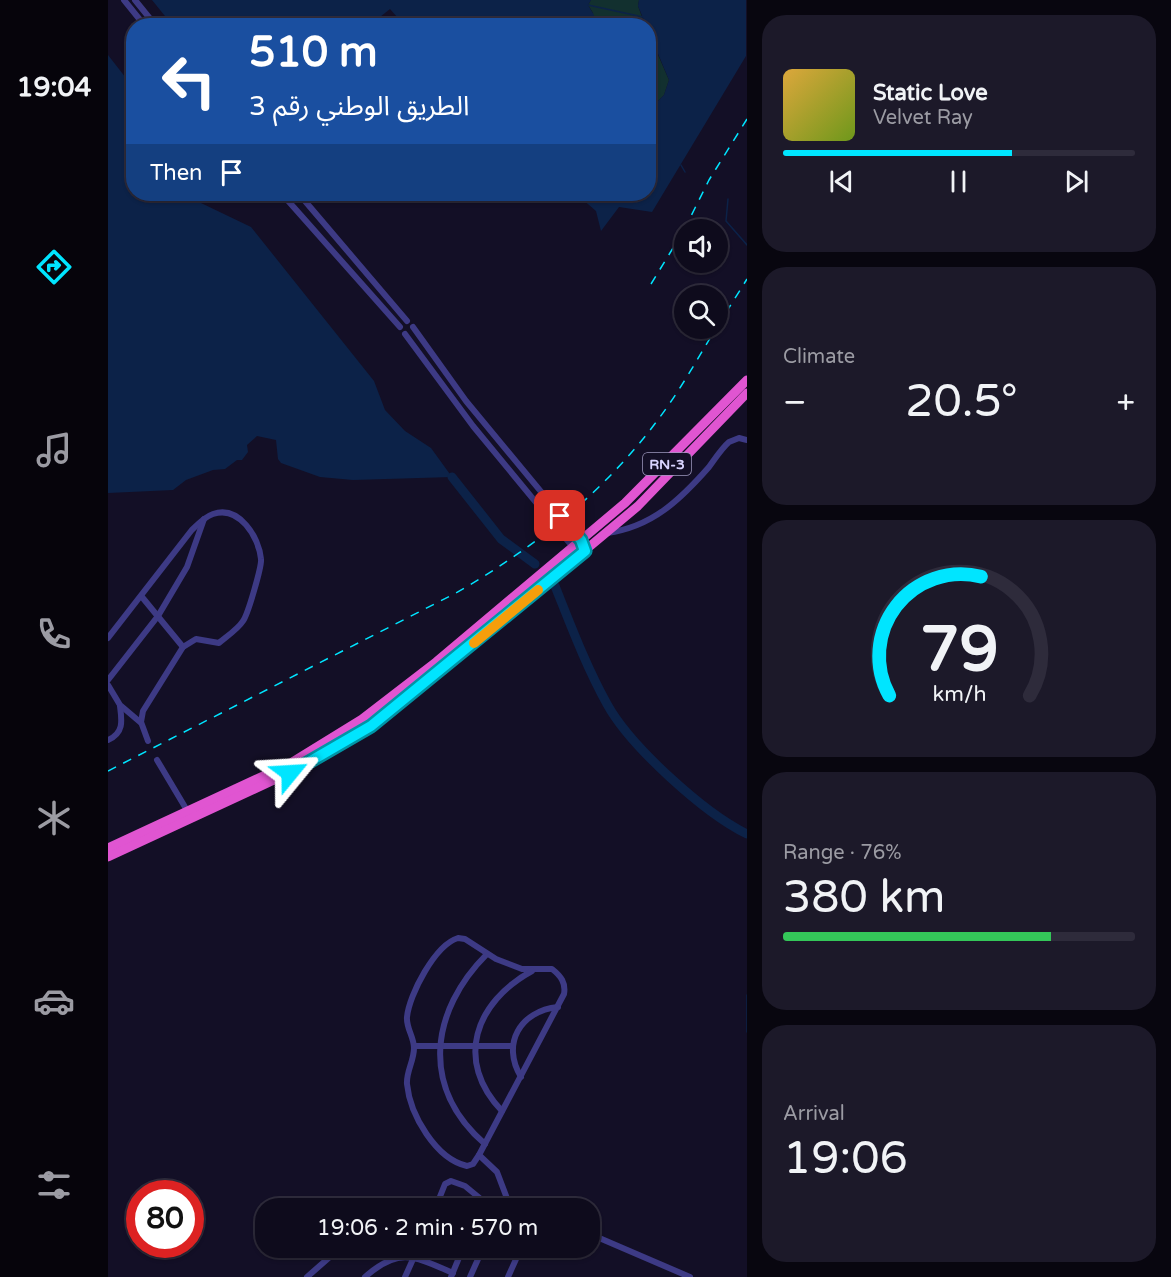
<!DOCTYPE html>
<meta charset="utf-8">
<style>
body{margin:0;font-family:"Varela Round","Noto Sans Arabic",sans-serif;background:#1c1929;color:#f1f3f6;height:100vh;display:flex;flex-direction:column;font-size:22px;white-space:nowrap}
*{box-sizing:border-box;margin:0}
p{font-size:20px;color:#9b9ba3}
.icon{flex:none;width:33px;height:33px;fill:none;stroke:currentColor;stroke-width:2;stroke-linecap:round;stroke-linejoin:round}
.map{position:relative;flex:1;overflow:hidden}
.details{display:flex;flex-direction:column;gap:15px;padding:15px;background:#08060f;width:424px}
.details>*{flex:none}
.hud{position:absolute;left:18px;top:18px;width:530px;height:183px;border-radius:24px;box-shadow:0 2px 4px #0004,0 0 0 2px #2e2b3b;background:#1a4fa0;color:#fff;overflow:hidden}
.controls{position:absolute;left:566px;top:219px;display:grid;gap:12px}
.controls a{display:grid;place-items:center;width:54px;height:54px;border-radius:50%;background:#0e0b1c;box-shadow:0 2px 4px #0004,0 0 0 2px #2e2b3b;font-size:30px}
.speed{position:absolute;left:18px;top:1180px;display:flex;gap:12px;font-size:30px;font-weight:700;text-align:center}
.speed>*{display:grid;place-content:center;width:78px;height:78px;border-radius:50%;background:#0e0b1c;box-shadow:0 2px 4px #0004,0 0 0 2px #2e2b3b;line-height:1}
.speed .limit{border:9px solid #d22;background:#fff;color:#111}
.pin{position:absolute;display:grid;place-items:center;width:51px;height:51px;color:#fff;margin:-26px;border-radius:12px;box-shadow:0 3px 9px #0006}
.me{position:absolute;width:66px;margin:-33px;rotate:63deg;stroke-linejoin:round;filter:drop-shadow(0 0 4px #0008)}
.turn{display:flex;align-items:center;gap:21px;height:126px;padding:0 24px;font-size:27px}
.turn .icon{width:78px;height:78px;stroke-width:2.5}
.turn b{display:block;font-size:42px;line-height:51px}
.then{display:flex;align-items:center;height:57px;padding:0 24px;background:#0003;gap:12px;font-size:22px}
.big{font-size:45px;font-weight:600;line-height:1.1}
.details .card{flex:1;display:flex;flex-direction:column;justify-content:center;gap:9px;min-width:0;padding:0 21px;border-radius:24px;background:#1c1929}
.details .dial{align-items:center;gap:0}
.dial svg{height:156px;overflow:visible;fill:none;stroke:#2e2b3b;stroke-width:7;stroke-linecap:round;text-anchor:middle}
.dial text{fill:#f1f3f6;stroke:none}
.song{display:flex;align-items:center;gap:18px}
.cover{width:72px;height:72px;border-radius:9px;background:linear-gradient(135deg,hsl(40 70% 55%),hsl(80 70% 35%))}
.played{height:6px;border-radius:3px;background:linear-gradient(90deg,#00e5ff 65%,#2e2b3b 65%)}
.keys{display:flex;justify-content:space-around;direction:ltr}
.heat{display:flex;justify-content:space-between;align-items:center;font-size:33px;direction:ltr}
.charge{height:9px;border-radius:4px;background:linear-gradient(90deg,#34c759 76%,#2e2b3b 0)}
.trip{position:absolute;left:147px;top:1198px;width:345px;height:60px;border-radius:24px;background:#0e0b1c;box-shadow:0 2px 4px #0004,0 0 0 2px #2e2b3b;font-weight:600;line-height:60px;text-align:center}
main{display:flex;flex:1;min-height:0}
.dock{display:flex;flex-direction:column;width:108px;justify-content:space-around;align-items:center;background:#06040b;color:#9b9ba3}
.dock .icon{width:42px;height:42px}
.dock .selected{color:#00e5ff}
.dock b{font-size:27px;color:#f1f3f6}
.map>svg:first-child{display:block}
</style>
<main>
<nav class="dock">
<b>19:04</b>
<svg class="icon selected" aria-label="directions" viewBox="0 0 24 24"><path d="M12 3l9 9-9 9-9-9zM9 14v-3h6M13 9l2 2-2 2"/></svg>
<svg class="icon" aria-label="music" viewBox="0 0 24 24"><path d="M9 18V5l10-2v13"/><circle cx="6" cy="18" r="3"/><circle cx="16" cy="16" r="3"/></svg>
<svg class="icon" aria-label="phone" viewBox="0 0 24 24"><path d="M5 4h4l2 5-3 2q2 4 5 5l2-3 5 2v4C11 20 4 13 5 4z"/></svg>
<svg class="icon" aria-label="climate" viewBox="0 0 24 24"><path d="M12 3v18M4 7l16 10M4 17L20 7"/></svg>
<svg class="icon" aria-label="car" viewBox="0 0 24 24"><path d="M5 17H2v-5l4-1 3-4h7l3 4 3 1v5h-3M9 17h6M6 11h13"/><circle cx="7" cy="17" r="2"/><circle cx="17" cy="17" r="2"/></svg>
<svg class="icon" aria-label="filters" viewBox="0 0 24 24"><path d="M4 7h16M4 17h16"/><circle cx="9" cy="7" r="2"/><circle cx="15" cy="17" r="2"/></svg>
</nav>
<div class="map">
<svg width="639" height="1277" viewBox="0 0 639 1277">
<rect width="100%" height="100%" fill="#130f26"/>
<g fill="#12302f">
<polygon points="483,0 531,0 530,6 537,25 483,25 485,13 480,5"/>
<polygon points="540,32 561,80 556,95 540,111"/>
</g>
<g fill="#0c2248">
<polygon points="44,0 483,0 480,5 486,15 483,25 297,26 282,9 262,25 65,26"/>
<polygon points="531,0 638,0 638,56 544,212 511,207 493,231 488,211 473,198 474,194 540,194 540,111 556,95 561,80 530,6"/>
<polygon points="0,55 25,87 26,194 83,194 93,203 143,227 266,381 277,410 297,431 323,448 344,477 245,480 212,477 173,463 170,459 168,440 149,436 139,445 140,452 134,460 129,460 117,469 105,470 78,480 65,490 0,493"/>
</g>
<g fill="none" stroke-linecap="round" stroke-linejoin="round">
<g stroke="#0c2248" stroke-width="1.5">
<polyline points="480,5 535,17"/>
<polyline points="573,165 577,172"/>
<polyline points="620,199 618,221 639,245"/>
<polyline points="639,995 639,1032"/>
</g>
<g stroke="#0c2248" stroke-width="9">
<polyline points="344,477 393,539 427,564"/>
<path d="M 447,586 C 463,626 478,666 499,704 C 522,746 596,813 639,834"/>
</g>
<g stroke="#3d3a85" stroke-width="6">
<polyline points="16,0 37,26"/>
<polyline points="27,0 48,26"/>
<polyline points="174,194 292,327"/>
<polyline points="191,194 299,321"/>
<polyline points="305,327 358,401 473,540 477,551"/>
<polyline points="297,334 365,426 454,534 465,547 477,551"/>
<path d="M 499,533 C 544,527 572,500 601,467 C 607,459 613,449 621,442 L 631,438 L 639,440"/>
<polyline points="34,597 75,647"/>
<path d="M 0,638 L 83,531 C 89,525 96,517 105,514 C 131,505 151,537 153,559 C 154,566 140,614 135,621 C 130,629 118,637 111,643 L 88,639 L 75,647 L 35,711 L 33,722 L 40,741"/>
<polyline points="0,680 50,616 79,567 96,519"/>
<polyline points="0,685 12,705 32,722"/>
<path d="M 0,740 C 16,733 14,721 12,706"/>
<polyline points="49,760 80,812"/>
<path d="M 350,938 L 357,939 L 388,959 L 414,969 L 444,969 C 453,976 458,983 456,994 L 371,1155 L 365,1164 L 359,1166 C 328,1159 302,1115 299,1084 C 298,1072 306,1061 306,1048 C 306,1037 298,1028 299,1017 C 301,995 327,945 350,938 Z"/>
<polyline points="306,1046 404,1046"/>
<path d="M 413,1077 C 393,1044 412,1011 450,1007"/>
<path d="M 394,1111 C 346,1061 367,1002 424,971"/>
<path d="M 377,1144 C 312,1088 322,1011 379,954"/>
<polyline points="371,1155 389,1172 400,1201"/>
<polyline points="327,1209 337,1184 343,1181 357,1186 374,1200 372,1209"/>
<path d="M 392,1209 C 401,1196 412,1204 424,1209"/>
<polyline points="482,1234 582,1277"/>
<polyline points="199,1277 232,1248"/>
<path d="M 257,1277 C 291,1247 306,1256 345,1273"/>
<polyline points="297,1277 310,1248"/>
<polyline points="343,1277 355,1248"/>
<polyline points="362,1277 375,1248"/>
<polyline points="400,1277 413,1248"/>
</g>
<g stroke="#e055d1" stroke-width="9">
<polyline points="0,848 181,764 254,719 328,662 517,503 639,380"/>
<polyline points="0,857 196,766 263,726 330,673 530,506 639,393"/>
</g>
<g stroke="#00e5ff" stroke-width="1.5" stroke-dasharray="9 8" stroke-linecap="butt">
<polyline points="576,230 601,180 639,119"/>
<polyline points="543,284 576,230"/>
<polyline points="609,327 639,279"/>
<path d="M 0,771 L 348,593 C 425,549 496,492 549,421 C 571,392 589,360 608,328"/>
</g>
</g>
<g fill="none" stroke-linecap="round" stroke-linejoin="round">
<g stroke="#0095a6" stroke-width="15">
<polyline id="route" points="182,773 263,726 477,551 473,540 452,516"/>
</g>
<use href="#route" stroke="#00e5ff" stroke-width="10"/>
<polyline stroke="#f59e0b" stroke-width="10" points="366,643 430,590"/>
</g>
<g text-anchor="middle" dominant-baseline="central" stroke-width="6" stroke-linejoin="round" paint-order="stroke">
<rect fill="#130f26" stroke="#9e99be" stroke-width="1.5" x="535" y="453" width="48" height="22" rx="4.5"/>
<g font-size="14" font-weight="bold" fill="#d9d4ff">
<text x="559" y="464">RN-3</text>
</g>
</g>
</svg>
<div class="controls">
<a><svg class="icon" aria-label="sound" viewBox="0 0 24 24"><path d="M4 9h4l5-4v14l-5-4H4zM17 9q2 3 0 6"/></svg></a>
<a><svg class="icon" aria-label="search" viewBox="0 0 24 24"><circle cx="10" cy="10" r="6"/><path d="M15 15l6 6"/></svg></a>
</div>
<div class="speed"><div class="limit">80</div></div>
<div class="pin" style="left:452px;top:516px;background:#d93025"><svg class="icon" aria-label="arrive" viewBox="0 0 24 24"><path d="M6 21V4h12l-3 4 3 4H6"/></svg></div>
<svg class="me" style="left:182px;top:773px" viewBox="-20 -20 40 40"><path d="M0-17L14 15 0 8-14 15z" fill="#00e5ff" stroke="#fff" stroke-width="4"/></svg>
<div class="trip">19:06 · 2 min · 570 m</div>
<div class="hud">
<div class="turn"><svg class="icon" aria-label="left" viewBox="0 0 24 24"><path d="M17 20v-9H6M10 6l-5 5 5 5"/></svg><div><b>510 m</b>الطريق الوطني رقم 3</div></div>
<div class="then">Then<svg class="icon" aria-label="arrive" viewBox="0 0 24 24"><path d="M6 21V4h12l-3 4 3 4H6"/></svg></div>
</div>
</div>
<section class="details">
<div class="card">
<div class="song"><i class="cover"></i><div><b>Static Love</b><p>Velvet Ray</p></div></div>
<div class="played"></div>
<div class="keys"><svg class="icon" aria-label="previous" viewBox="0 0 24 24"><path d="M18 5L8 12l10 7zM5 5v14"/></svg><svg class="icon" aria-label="pause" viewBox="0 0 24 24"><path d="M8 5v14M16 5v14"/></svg><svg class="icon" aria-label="next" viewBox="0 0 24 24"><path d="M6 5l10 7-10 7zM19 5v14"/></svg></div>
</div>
<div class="card"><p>Climate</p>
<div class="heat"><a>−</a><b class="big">20.5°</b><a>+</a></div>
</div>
<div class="card dial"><svg viewBox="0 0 100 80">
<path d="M14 69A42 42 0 1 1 86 69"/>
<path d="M14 69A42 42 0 0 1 61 8" stroke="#00e5ff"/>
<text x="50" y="56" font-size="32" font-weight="700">79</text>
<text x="50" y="72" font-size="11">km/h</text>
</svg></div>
<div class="card"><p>Range · 76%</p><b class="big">380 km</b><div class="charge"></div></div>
<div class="card"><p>Arrival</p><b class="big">19:06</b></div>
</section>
</main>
